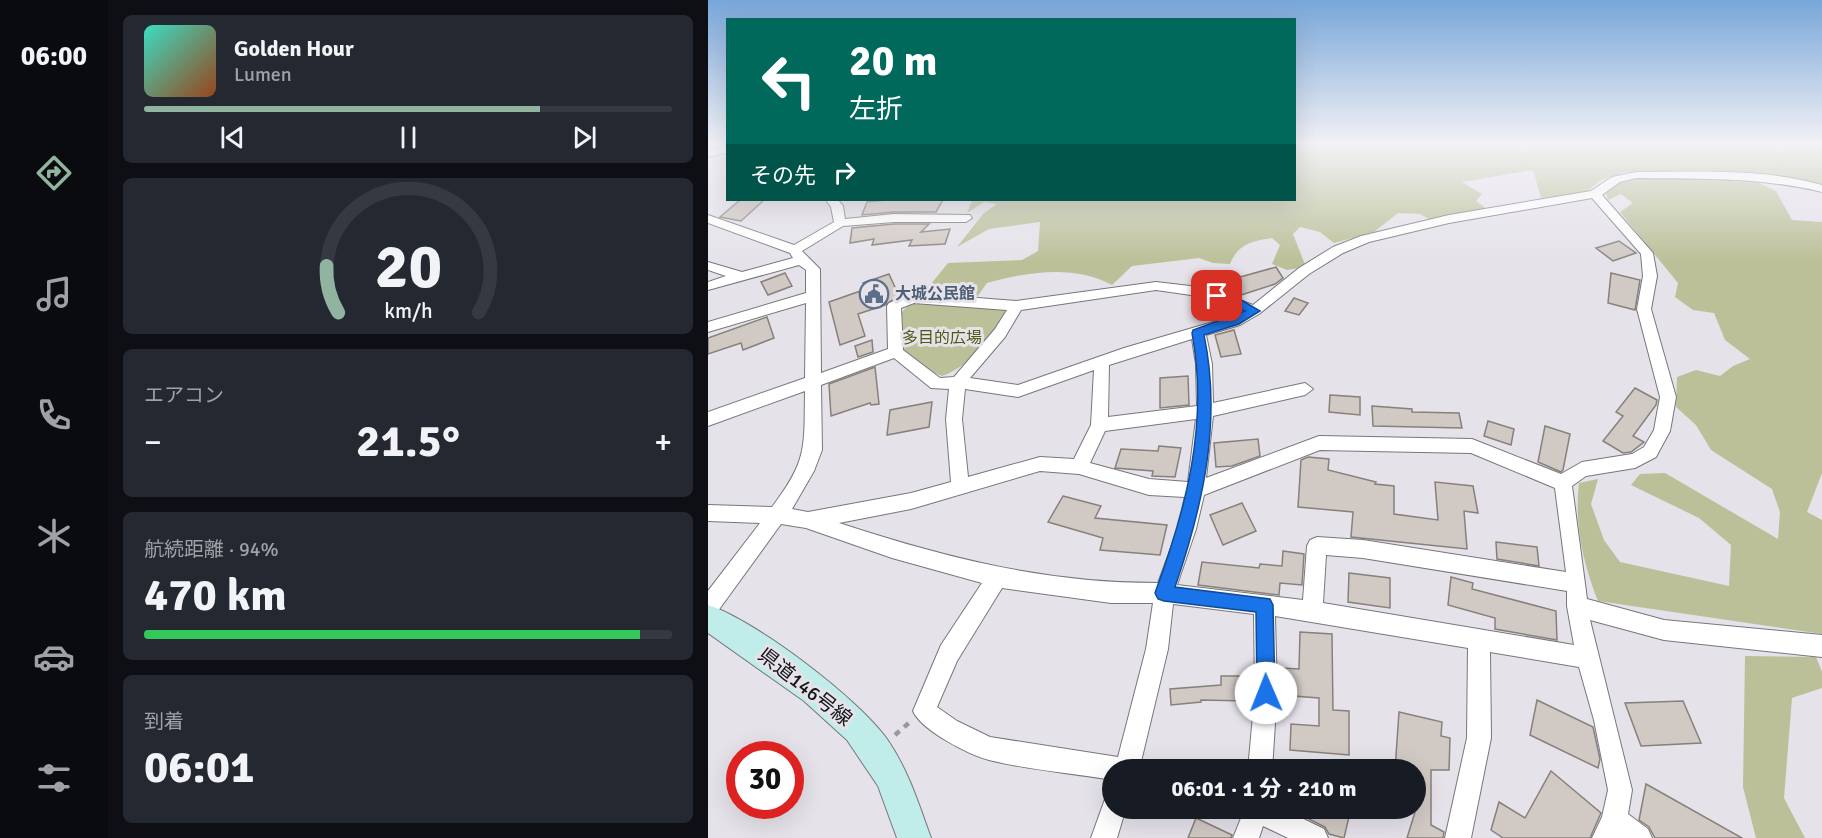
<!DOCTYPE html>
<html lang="ja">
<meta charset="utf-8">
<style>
body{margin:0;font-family:Signika,"Noto Sans JP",sans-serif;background:#242831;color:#f1f3f6;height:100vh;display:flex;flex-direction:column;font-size:22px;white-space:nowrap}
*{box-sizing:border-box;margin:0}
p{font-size:20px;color:#9ea1a6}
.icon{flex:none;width:33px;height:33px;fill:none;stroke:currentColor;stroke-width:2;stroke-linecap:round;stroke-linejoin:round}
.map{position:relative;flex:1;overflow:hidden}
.drawer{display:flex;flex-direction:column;gap:15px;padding:15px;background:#0d0f14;width:600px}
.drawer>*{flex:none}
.hud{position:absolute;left:18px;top:18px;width:570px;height:183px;border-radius:0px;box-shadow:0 6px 24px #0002;background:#00695c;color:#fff;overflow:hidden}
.speed{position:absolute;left:18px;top:741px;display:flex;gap:12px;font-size:30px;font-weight:700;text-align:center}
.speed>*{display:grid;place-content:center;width:78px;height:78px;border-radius:50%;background:#171b24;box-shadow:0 6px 24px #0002;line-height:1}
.speed .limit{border:9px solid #d22;background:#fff;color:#111}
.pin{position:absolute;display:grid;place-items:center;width:51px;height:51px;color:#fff;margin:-26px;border-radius:12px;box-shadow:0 3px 9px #0006}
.me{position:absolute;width:66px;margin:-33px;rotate:359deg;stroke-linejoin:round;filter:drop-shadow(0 0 4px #0008)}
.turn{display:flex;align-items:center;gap:21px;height:126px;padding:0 24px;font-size:27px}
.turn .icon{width:78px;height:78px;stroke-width:2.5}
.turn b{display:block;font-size:42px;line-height:51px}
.then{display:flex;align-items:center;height:57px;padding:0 24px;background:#0003;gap:12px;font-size:22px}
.big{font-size:45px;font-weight:700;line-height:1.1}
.drawer .tile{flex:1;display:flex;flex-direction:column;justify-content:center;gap:9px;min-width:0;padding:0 21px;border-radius:9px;background:#242831}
.drawer .dial{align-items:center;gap:0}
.dial svg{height:156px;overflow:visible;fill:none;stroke:#363941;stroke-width:7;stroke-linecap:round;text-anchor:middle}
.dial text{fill:#f1f3f6;stroke:none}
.song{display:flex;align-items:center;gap:18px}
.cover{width:72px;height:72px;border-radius:9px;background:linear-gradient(135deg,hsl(170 70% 55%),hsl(20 70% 35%))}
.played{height:6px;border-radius:3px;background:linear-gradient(90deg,#90b4a0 75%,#363941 75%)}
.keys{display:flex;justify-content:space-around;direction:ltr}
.heat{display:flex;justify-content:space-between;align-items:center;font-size:33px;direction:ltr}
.charge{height:9px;border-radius:4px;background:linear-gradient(90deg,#34c759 94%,#363941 0)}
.trip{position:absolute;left:394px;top:759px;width:324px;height:60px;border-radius:30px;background:#171b24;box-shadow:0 6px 24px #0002;font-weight:700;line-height:60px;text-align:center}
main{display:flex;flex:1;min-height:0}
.dock{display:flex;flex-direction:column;width:108px;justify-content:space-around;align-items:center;background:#090b0e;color:#9ea1a6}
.dock .icon{width:42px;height:42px}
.dock .on{color:#90b4a0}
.dock b{font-size:27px;color:#f1f3f6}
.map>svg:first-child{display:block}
</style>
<main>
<nav class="dock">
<b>06:00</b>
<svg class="icon on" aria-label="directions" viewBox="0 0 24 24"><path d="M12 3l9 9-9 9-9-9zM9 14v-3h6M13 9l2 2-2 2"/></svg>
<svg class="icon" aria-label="music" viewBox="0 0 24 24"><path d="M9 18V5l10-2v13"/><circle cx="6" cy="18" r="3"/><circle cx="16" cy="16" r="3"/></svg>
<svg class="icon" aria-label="phone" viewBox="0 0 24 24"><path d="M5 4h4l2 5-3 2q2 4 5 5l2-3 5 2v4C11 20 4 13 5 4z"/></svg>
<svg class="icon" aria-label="climate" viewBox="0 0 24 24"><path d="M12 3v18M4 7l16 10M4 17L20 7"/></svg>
<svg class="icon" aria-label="car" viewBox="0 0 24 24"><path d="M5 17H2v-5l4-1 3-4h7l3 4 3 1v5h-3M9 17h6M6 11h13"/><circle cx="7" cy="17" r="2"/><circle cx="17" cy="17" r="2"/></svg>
<svg class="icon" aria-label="filters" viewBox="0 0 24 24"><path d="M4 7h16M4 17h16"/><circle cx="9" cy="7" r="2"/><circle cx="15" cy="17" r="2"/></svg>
</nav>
<section class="drawer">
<div class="tile">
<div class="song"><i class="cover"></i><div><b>Golden Hour</b><p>Lumen</p></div></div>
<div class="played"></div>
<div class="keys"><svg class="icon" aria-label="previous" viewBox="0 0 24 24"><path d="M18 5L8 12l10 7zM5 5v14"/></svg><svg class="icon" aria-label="pause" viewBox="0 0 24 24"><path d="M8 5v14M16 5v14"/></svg><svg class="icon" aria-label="next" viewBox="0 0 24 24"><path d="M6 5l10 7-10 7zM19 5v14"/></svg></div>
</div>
<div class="tile dial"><svg viewBox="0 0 100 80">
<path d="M14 69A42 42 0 1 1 86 69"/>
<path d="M14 69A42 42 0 0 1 8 45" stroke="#90b4a0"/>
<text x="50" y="56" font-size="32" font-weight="700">20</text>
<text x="50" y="72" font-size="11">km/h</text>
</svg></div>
<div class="tile"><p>エアコン</p>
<div class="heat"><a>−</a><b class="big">21.5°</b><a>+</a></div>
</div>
<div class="tile"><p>航続距離 · 94%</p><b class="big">470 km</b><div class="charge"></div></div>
<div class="tile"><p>到着</p><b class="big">06:01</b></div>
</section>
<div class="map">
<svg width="1114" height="838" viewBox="0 0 1114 838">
<rect width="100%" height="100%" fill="#e5e2ea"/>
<g fill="#bbc098">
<path d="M 587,145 L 1114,145 L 1114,186 L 1045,174 L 917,172 L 893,180 L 878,192 L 833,198 L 825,170 L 754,182 L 774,194 L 768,201 L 779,209 L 721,219 L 712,214 L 690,213 L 666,232 L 626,243 L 612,232 L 592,227 L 585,234 L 598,267 L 579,270 L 564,264 L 572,245 L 564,238 C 544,241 530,244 522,264 L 505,263 L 491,258 L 424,266 L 404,285 C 366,264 319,272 279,283 L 269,297 L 232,294 L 237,285 L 223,284 L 240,263 L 314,260 L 330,251 L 332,222 L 281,229 L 249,247 L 275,214 L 289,204 L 276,202 L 259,213 L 264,200 L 586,200 Z"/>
<path d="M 983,178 L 1051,183 L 1068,191 L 1084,220 L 1114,222 L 1114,473 L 1099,512 L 1114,520 L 1114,634 L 890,601 C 875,563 866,524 871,483 L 890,479 L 883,504 L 896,540 L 912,562 L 1021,586 L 1023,545 L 991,518 L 923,485 L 932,474 L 957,473 L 1070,539 L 1072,512 L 1064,489 L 1003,450 L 988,425 L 968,407 L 969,377 L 988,370 L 1012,376 L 1025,366 L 1042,359 L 1017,340 L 1006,313 L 985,310 L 967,297 L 970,283 L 912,212 L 925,203 L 913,194 L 900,200 L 897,190 C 922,175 954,178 983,178 Z"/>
<path d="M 204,301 L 300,309 C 283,335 264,366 234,376 L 218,369 L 195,352 L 194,312 Z"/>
<polygon points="1037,656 1108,657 1114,672 1114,688 1084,698 1076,798 1097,838 1048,838 1035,787"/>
</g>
<g fill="#d1c9c4" stroke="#87807b" stroke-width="1.5">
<polygon points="32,200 56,200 33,221 12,217"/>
<polygon points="179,200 235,200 228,212 186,212 154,215 159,202"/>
<polygon points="186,224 221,224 213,232 242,229 237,244 201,246 204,240 164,245 166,239 142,243 144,228"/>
<polygon points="911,241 928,253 905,261 888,248"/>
<polygon points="568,267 575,278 567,284 533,295 525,279"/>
<polygon points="77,273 84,286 60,295 53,282"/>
<polygon points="903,273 932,280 927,310 900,303"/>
<polygon points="181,274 191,296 177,305 150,314 157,336 132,345 121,302 158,289 155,283"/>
<polygon points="586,298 600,303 591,315 577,311"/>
<polygon points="59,317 66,338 35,350 33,343 0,354 0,338"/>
<polygon points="526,330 533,354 513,357 507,335"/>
<polygon points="164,340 165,352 150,357 147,346"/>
<polygon points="167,367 171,404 163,405 162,403 123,416 121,384"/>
<polygon points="480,376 481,405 452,408 452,378"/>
<polygon points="927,388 949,400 948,405 925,436 936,442 923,452 915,453 895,441 915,416 908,412"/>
<polygon points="622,395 652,397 652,415 621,412"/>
<polygon points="224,402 221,427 179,435 182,410"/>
<polygon points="664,406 704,409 704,412 751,413 754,428 665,426"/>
<polygon points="780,421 806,429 803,445 776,436"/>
<polygon points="837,426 862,434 855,470 853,472 830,462"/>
<polygon points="550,439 552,456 524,466 508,467 506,443"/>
<polygon points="451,446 473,448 467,477 444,476 445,471 407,468 413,449 450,451"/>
<polygon points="600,457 621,459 620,470 668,482 667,484 686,486 686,514 730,520 727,482 765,486 770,513 756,511 759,549 643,537 645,512 590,507 593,460"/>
<polygon points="355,496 393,506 387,518 459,525 452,555 392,550 395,538 340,522"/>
<polygon points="534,503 548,531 515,545 502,515"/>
<polygon points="788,542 829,547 831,566 789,559"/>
<polygon points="575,551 596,554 594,585 572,583 571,595 490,585 494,562 551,568 552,564 574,566"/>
<polygon points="641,573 682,578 682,608 640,602"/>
<polygon points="743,577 765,583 764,589 848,611 849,640 787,629 787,618 740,605"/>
<polygon points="592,632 624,634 625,710 641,711 641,755 582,750 583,724 611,726 611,698 572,695 573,668 591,669"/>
<polygon points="513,676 541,676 540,701 493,700 493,702 463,705 462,689 513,685"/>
<polygon points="829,700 885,727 892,759 890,768 822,735"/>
<polygon points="975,701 993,743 933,746 917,703"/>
<polygon points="691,712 734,722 733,736 742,738 741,770 723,770 723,825 736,832 735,838 699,838 708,809 708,770 687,770"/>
<polygon points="843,771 893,813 882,838 795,838 783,830 791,802 817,818"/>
<polygon points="938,784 1034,838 947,838 941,827 931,820"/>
<polygon points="579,808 643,808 636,838 621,834 617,827"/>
<polygon points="488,818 524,835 523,838 480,838"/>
</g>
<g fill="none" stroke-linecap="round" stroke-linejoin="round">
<g stroke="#78767d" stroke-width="2">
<g id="minor">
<polygon points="20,146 20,152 0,157 0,151"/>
<path d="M 928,172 C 989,172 1055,168 1114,185 L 1114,192 C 1053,177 991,179 928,178 L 912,182 L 894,195 L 945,253 L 949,276 L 943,309 L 968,397 L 962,431 L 948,457 L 927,468 L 878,476 L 864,486 L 879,599 L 956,620 L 1114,635 L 1114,657 L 956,640 L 882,620 L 924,790 L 920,814 L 940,829 L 944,838 L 884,838 L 894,817 L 900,790 L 886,720 L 871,667 L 782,652 L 783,738 L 763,838 L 737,838 L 759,738 L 760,648 L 567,616 L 569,693 L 564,770 L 540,770 L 547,693 L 546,614 L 465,604 L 460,649 L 431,770 L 405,770 L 405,780 C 364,773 321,770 281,760 C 261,755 213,730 205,711 L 233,645 L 274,583 L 184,558 L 98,528 L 73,524 L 7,615 L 0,618 L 0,591 L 52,523 L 0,521 L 0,505 L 64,507 C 100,460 96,447 97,391 L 0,426 L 0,412 L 97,378 L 98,303 L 0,332 L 0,322 L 98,293 L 98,270 L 91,265 L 0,290 L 0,282 L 18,276 L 0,270 L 0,262 L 34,272 L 85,258 L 82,253 L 0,223 L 0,215 L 86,245 L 126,222 L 123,207 L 118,200 L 130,200 L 135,206 L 137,219 L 186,214 L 262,215 L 264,218 L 258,222 L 186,222 L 135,226 L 94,251 L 112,269 L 113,373 L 180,349 L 179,306 L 181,303 L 205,293 L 308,301 L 448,282 L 499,288 L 545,305 L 591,268 L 625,247 L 653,236 L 741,215 L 883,191 L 904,177 ZM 884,198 L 933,254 L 935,276 L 929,309 L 952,397 L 946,430 L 936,447 L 924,454 L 874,462 L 853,474 L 764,439 L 611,436 L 498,478 L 505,416 L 597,395 L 605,389 L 597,383 L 505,403 L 504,364 L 498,335 L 532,325 L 551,314 L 601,274 L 635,253 L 661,242 L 741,223 ZM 448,290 L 497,297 L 534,311 L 522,317 L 416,348 L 310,385 L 262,378 L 297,337 L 313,310 ZM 206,303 L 299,310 L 287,329 L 246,377 L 232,378 L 195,350 L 193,308 ZM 484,339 L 488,364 L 489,406 L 400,417 L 401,365 ZM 186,358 L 223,388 L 241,389 L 238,419 L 243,482 L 203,493 L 100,512 L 84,509 L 106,471 L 114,450 L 113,385 ZM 386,370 L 383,425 L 366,459 L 332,457 L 260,477 L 254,419 L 257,389 L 310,397 ZM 488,419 L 480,482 L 441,479 L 382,463 L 397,431 ZM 612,450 L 763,453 L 847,488 L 858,572 L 655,540 L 609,537 L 602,540 L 599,546 L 595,600 L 469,585 L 488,529 L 496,495 ZM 332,471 L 371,474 L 441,495 L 477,497 L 470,529 L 450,583 C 337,583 238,558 131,523 L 203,509 ZM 618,555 L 655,558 L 859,591 L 859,606 L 866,645 L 615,603 ZM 294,588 L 403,603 L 445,603 L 438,649 L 410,757 L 282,737 L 249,721 L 229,707 L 249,661 Z"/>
<polygon points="405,796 405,808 418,808 409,838 383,838 397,799"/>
<polygon points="526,808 573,808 616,829 620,838 580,838 555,826 551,838 525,838 533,818"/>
</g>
</g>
<g stroke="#78767d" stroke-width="2">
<path id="secondary" d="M 0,605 C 47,620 154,701 181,742 C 201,772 211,805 223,838 L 189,838 L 170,786 L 139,740 L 96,701 L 0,633 Z"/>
</g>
<polyline stroke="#9a989e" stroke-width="4.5" stroke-dasharray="6 6" stroke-linecap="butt" points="187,735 202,722"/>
<use href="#minor" fill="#fff" fill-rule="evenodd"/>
<use href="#secondary" fill="#c0ecea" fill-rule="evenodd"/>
</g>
<linearGradient id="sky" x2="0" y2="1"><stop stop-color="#78a6d9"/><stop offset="0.55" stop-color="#f3f2f6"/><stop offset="1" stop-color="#f3f2f6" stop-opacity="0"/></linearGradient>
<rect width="1114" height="262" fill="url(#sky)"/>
<path fill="#1a73e8" stroke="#114b97" stroke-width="1.5" d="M 509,292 L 530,298 L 552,311 L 531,324 L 496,335 C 514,421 495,506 467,587 L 562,599 L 565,605 L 567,693 L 564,699 L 558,702 L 551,699 L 549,693 L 548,612 L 456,601 L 450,599 L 447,593 C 478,509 501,424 484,333 L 485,330 L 537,311 L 505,299 L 505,293 Z"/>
<defs>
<g id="civic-ring" transform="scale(1.5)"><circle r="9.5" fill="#e5e2ea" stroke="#5c6f8a" stroke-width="1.5"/><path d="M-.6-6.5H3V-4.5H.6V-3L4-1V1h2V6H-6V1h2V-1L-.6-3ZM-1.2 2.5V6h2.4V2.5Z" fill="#5c6f8a"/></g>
</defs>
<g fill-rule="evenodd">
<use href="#civic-ring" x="166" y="294"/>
</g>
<g text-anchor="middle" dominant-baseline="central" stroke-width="6" stroke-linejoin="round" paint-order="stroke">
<g font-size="16" font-weight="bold" fill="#4e5e75" stroke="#e5e2ea" text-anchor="start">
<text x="187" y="294">大城公民館</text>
</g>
<g font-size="16" fill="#535710" stroke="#e5e2ea">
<text x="234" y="338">多目的広場</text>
</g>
<g font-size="20" fill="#151417" stroke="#e5e2ea">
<text transform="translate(97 687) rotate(38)">県道146号線</text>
</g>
</g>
</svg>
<div class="speed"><div class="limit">30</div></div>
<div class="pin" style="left:509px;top:296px;background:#d93025"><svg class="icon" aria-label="arrive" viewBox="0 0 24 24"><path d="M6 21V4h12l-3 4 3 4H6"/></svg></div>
<svg class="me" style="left:558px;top:693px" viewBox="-20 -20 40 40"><circle r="19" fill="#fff"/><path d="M0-13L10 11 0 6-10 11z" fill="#1a73e8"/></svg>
<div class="trip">06:01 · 1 分 · 210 m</div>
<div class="hud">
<div class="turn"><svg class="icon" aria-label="left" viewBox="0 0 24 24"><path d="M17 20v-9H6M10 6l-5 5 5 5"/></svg><div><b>20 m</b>左折</div></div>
<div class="then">その先<svg class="icon" aria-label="right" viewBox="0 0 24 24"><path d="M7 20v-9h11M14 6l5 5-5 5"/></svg></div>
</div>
</div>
</main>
